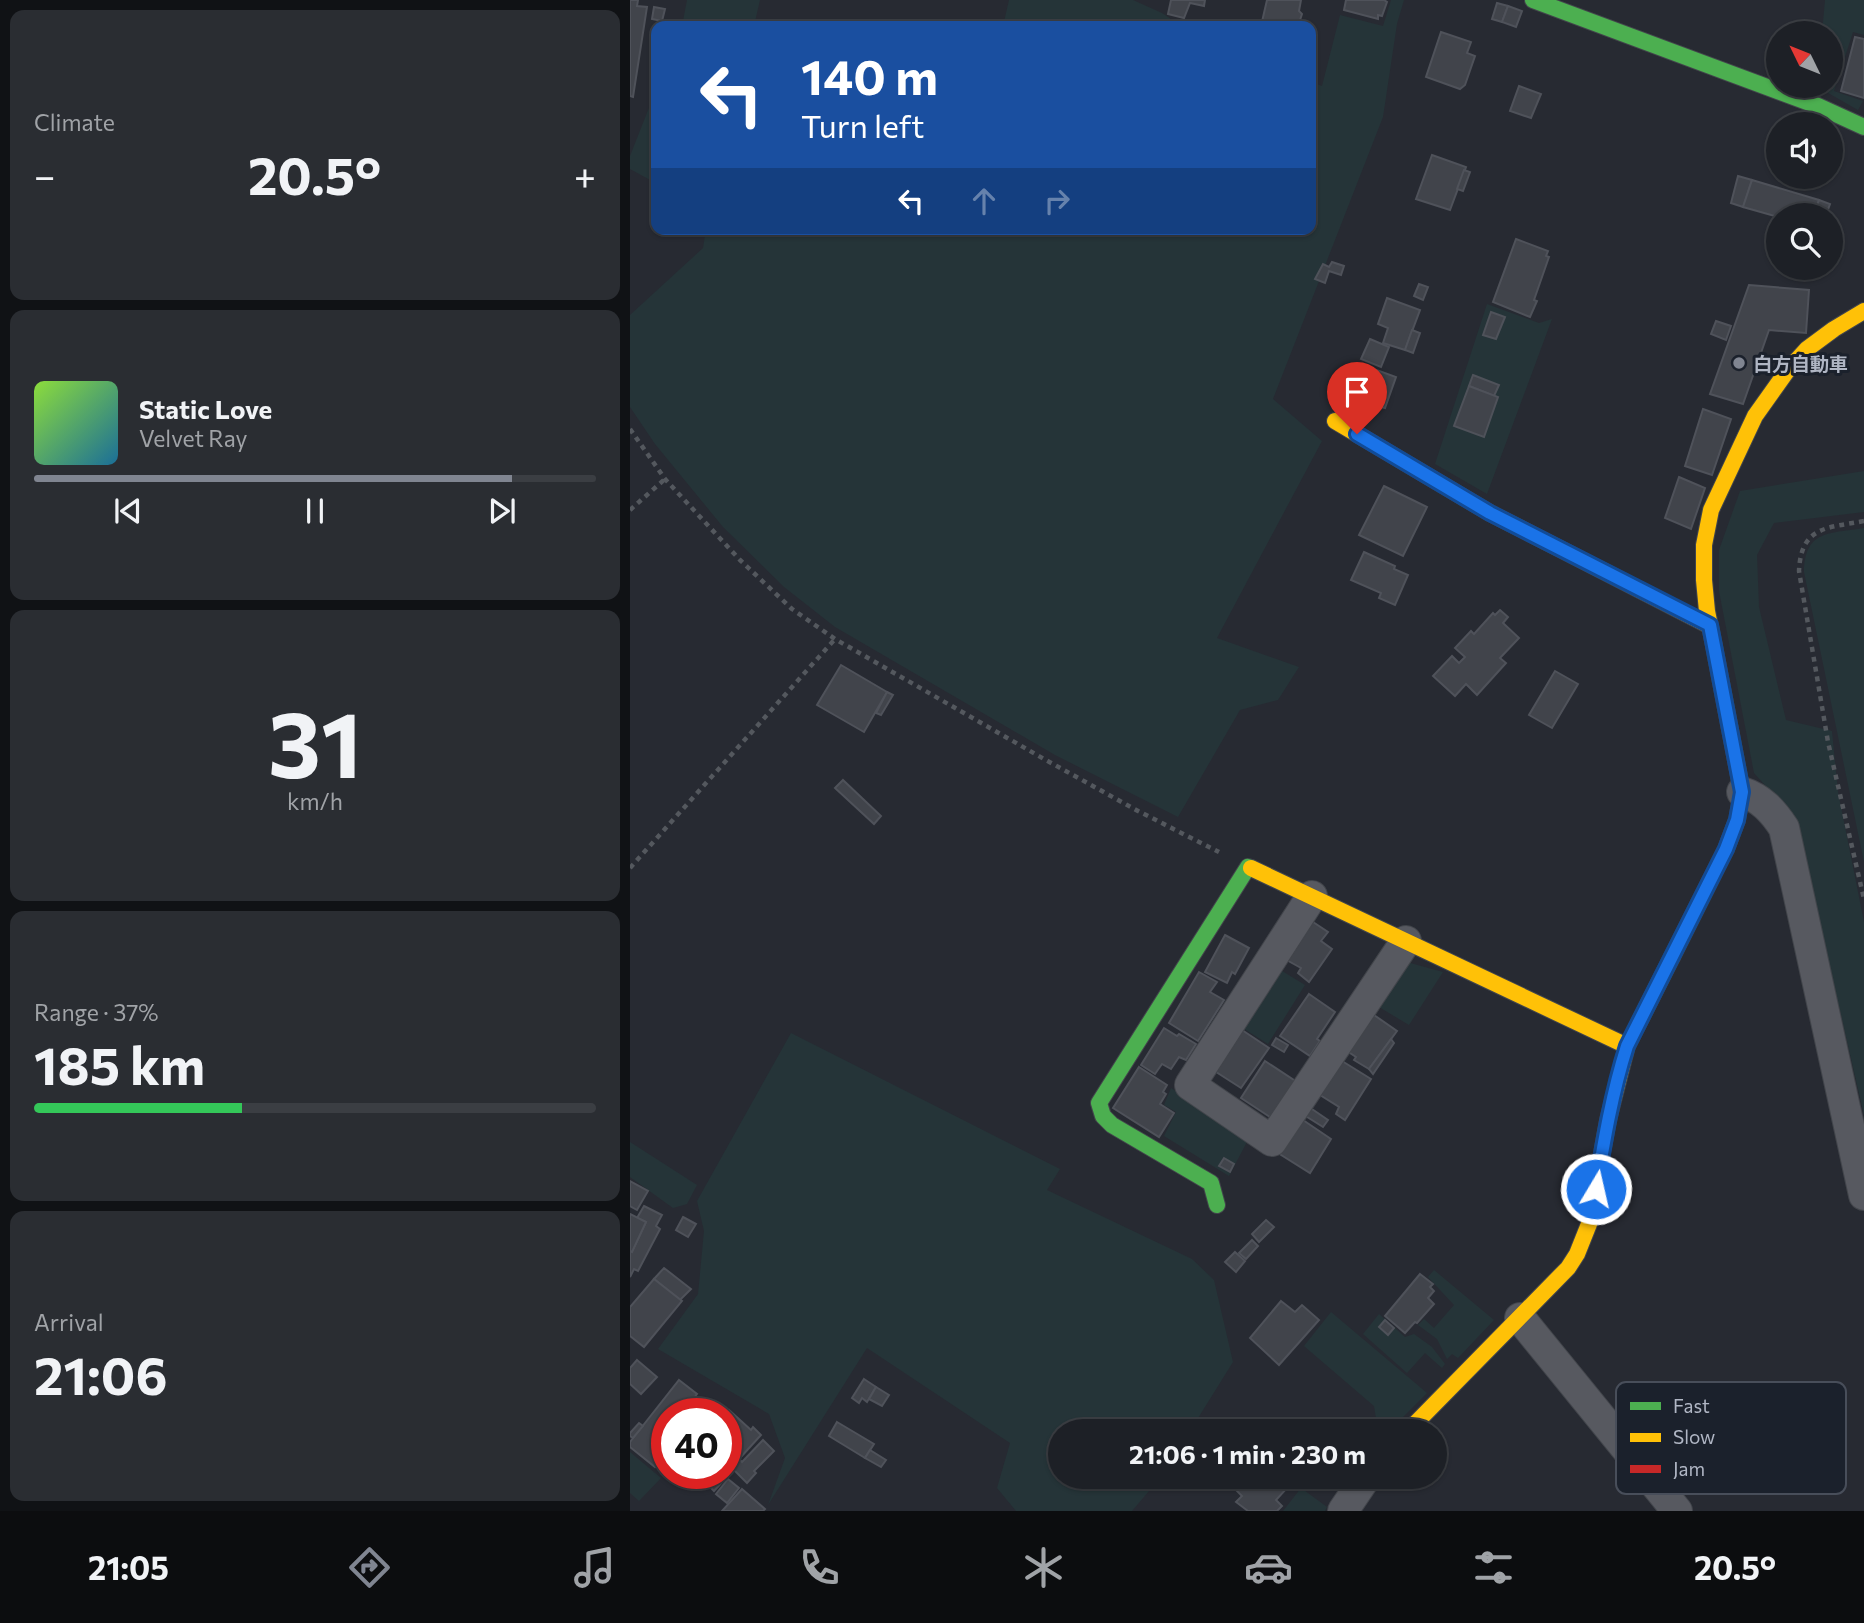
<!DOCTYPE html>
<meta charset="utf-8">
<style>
body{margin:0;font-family:Commissioner,"Noto Sans JP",sans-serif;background:#2a2d32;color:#f1f3f6;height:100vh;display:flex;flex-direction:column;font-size:26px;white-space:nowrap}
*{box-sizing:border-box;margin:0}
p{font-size:23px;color:#a0a3a7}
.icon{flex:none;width:38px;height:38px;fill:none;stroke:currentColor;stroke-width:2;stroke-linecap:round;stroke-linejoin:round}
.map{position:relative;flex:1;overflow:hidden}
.drawer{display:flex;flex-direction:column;gap:10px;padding:10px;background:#101215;width:630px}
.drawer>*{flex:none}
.top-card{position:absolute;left:21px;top:21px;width:665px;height:214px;border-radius:14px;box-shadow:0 2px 5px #0004,0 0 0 2px #3b3e43;background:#1a4fa0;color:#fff;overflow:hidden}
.needle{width:46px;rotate:313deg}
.tools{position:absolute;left:1136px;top:21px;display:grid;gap:14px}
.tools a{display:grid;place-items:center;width:77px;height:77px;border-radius:50%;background:#1d2026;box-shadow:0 2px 5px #0004,0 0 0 2px #3b3e43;font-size:35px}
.speed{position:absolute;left:21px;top:1398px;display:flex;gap:14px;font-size:35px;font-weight:700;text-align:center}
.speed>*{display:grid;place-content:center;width:91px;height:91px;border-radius:50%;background:#1d2026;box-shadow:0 2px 5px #0004,0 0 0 2px #3b3e43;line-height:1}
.speed .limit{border:10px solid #d22;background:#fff;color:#111}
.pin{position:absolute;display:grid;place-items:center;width:60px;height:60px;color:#fff;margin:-72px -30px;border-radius:50% 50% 50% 0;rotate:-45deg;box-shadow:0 0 7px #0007}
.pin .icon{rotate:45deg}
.me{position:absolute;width:77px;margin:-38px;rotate:9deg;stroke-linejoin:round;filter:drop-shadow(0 0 5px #0008)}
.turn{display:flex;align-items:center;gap:24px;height:147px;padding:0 35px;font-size:32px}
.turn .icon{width:91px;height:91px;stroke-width:2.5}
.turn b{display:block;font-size:49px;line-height:60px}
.lanes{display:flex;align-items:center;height:66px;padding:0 35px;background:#0003;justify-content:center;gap:35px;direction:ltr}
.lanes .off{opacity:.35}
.big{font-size:52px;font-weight:700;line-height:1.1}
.drawer .widget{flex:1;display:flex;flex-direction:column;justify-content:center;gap:10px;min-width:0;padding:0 24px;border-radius:14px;background:#2a2d32}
.drawer .dial{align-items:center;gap:0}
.dial b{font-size:91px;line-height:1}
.song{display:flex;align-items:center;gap:21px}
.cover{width:84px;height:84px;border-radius:10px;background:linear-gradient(135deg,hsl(90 70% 55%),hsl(200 70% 35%))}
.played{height:7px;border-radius:4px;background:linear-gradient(90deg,#808591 85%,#3b3e43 85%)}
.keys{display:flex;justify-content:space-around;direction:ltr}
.heat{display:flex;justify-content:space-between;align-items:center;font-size:38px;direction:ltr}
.charge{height:10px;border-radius:5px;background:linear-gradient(90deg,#34c759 37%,#3b3e43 0)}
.trip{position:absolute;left:418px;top:1419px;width:399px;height:70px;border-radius:35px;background:#1d2026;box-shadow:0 2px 5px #0004,0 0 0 2px #3b3e43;font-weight:700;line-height:70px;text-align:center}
.tabs{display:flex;height:112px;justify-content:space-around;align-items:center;background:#0c0d0f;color:#a0a3a7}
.tabs .icon{width:49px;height:49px}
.tabs .active{color:#808591}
.tabs b{font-size:32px;color:#f1f3f6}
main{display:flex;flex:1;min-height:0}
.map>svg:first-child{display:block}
</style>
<main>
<section class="drawer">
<div class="widget"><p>Climate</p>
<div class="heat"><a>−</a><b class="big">20.5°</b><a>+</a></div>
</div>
<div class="widget">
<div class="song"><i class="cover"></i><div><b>Static Love</b><p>Velvet Ray</p></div></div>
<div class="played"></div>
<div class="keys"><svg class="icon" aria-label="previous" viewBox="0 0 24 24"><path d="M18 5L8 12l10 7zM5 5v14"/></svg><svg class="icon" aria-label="pause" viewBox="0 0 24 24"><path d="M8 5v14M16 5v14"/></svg><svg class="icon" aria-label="next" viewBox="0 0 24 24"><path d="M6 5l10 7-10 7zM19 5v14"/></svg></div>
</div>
<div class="widget dial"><b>31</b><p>km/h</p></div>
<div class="widget"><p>Range · 37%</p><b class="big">185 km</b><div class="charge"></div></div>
<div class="widget"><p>Arrival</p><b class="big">21:06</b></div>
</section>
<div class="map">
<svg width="1234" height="1511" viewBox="0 0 1234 1511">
<rect width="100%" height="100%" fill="#272a32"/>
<g fill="#253438">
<polygon points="57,0 130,0 124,26 52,26"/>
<polygon points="379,0 503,0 532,13 551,26 373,26"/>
<polygon points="761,0 774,0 767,24 753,117 643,399 692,441 587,638 669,667 648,700 610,710 548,817 425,755 205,627 154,587 93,527 25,444 0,407 0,315 73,248 76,229 681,229 681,82 692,86 710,15 753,26"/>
<polygon points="1195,0 1234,0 1234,35 1223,32 1204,91 1233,101 1228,110 1186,86 1200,86 1200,33 1192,33"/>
<polygon points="26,90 26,169 22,181 0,169 0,156"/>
<polygon points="857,304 909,323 922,319 857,494 805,464"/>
<polygon points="1234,471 1234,512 1144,523 1127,555 1129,607 1156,720 1202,731 1208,792 1234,922 1234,1115 1166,820 1124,773 1089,591 1089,550 1110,491"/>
<path d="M 1234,528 L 1234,862 L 1174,572 C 1175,529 1200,534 1234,528 Z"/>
<polygon points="773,961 813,972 779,1025 744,1004"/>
<polygon points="644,966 675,985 638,1044 608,1025"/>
<polygon points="161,1033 430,1169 417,1190 562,1259 584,1280 603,1362 560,1431 430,1432 430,1477 531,1477 502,1511 386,1511 367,1488 380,1443 237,1348 138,1505 155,1458 139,1414 28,1349 68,1294 74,1231 67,1201"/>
<polygon points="541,1088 619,1138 599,1176 534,1136 546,1112 534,1105"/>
<polygon points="0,1142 67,1185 57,1204 43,1208 0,1177"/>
<polygon points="804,1270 864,1320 828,1358 822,1354 817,1359 807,1339 788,1325 794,1319 804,1328 824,1305 798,1277"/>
<polygon points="701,1312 797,1393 759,1431 748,1431 744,1406 674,1346"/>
<polygon points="749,1314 775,1337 784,1334 802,1347 815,1364 812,1368 795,1353 777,1373 733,1334"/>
<polygon points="0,1452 31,1478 9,1501 0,1493"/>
<polygon points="671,1488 697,1507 695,1511 653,1511"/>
</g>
<g fill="#41444b" stroke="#4f525a" stroke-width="2">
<polygon points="0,0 8,0 7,6 17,7 3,97 0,96"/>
<polygon points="541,0 575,0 574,6 560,3 554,18 538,14"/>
<polygon points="637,0 671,0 669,11 672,14 668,26 631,26"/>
<polygon points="716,0 754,0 757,2 752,16 748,15 748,19 714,10"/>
<polygon points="867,3 878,6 872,22 862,19"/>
<polygon points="878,6 892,11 886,27 872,22"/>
<polygon points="24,7 35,9 32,21 22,19"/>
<polygon points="811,32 841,42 837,53 845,56 835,85 830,89 796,77"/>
<polygon points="1225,37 1234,39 1234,98 1211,91"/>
<polygon points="889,86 911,94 901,118 880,111"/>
<polygon points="802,155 836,167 820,210 786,199"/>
<polygon points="834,170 840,172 833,191 827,189"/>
<polygon points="1108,176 1122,180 1113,207 1101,203"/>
<polygon points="1122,180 1189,200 1184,215 1148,215 1148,217 1113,207"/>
<polygon points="1189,200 1200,204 1196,215 1184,215"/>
<polygon points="886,239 918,251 916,256 919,257 904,300 907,301 900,317 863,302"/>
<polygon points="702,262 714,266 711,275 699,271 695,283 685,279 693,264 699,267"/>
<polygon points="789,284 798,287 793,300 784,296"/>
<polygon points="1119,285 1179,290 1176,333 1139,330 1113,404 1080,394"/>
<polygon points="757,298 790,310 775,350 753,343 758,328 748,324"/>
<polygon points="861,312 875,317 866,339 853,335"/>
<polygon points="1086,321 1101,326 1096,340 1081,334"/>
<polygon points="782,330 790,333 783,353 775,350"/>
<polygon points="740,339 759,347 751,367 731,359"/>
<polygon points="730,364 766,377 755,408 747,406 744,413 716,403"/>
<polygon points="843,375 869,385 864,396 839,386"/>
<polygon points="839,386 868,397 854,437 824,426"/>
<polygon points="1073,409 1101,419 1082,475 1055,466"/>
<polygon points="1049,477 1075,488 1061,529 1035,518"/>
<polygon points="754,486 797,507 773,556 729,535"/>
<polygon points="734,552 765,566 764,569 778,575 765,605 749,598 751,593 721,580"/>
<polygon points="870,610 878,617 873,623 889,638 870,658 876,663 847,695 836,684 825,696 803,676 822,656 829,663 835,657 825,648 841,631 844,634 863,613 865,615"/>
<polygon points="211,665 257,692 234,732 187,705"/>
<polygon points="925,671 948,684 922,728 899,715"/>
<polygon points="257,692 263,695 251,715 246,713"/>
<polygon points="213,780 251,816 244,824 205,788"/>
<polygon points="680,920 698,932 691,941 702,949 679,982 668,973 671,968 653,958"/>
<polygon points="595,935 619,948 605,974 602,972 597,983 575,972"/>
<polygon points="569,972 587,982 580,992 594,1000 568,1041 539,1023"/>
<polygon points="679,994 705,1012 687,1039 690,1041 680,1056 650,1036"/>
<polygon points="744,1015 767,1031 739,1069 724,1060 726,1057 717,1051"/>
<polygon points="534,1028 547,1036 549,1034 566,1044 556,1060 549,1057 541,1069 532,1064 525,1074 511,1065"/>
<polygon points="609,1028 639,1048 611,1088 583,1070"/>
<polygon points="646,1038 658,1045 654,1052 642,1045"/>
<polygon points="761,1039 764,1043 743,1074 739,1069"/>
<polygon points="635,1061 667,1082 643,1119 611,1098"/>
<polygon points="712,1061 741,1079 715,1120 706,1114 709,1107 690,1095"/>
<polygon points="509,1067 537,1085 533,1092 536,1094 530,1104 544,1113 529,1137 483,1108"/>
<polygon points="679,1107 698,1120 693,1127 674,1115"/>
<polygon points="670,1118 701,1139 680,1173 648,1153"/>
<polygon points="594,1158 604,1164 600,1172 589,1166"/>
<polygon points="0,1181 18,1191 7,1210 0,1206"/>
<polygon points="14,1206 32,1215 26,1226 30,1229 8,1271 4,1269 0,1277 0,1251 2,1252 16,1222 7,1218"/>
<polygon points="0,1214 16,1222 2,1252 0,1251"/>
<polygon points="53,1217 66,1224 58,1237 46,1230"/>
<polygon points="636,1220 644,1227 629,1242 622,1234"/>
<polygon points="622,1240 628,1246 616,1259 609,1253"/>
<polygon points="605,1252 615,1261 606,1272 595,1262"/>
<polygon points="34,1268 61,1289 50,1300 24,1279"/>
<polygon points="790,1274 803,1284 800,1287 804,1291 798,1298 804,1304 787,1323 785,1322 775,1333 755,1316"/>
<polygon points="24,1279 52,1301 14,1347 0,1336 0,1307"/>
<polygon points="651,1301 665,1312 672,1305 689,1320 649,1365 620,1338"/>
<polygon points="755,1320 764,1328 758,1335 749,1327"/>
<polygon points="7,1360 27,1377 11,1394 0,1384 0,1368"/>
<polygon points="234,1379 246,1387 237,1402 232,1398 229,1403 222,1398"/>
<polygon points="49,1380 67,1394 59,1404 72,1414 37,1414 37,1453 25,1467 0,1447 0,1442"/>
<polygon points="246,1387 259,1395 252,1406 239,1399"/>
<polygon points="99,1410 121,1430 123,1427 131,1435 110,1458 96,1445 95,1414"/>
<polygon points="207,1422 244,1444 235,1458 199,1436"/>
<polygon points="9,1423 13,1426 3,1438 0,1436 0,1433"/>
<polygon points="133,1440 144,1451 124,1471 126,1473 117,1483 101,1467 109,1459 112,1462"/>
<polygon points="96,1445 110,1458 101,1467 99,1466 96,1469"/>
<polygon points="240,1450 256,1460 251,1467 235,1458"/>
<polygon points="84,1474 87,1474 94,1480 84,1491 75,1482"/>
<polygon points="625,1477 645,1477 658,1487 646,1500 652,1506 647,1511 618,1511 606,1502 612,1496 607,1491 618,1478 621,1481"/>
<polygon points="98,1479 109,1488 97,1503 86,1494"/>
<polygon points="112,1489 135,1509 133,1511 92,1511"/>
</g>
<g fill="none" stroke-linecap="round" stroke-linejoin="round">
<g stroke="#42454b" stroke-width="32">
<g id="street">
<path d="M 1112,792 C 1131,798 1143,811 1154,828 L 1234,1195"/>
<polyline points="682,896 560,1085 642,1141 776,941"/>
<polyline points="890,1318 1047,1511"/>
<polyline points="713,1511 736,1477"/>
</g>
</g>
<g stroke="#42454b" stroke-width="18">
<g id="fast">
<polyline points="903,0 1188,106 1234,127"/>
<polyline points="587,1205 581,1183 482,1125 473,1116 469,1103 618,867 621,868"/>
</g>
</g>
<g stroke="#42454b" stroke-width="18">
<g id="slow">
<polyline points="705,421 860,513 1080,626"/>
<polyline points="1084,646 1077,611 1074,580 1074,545 1081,510 1125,416 1157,371 1177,349 1204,329 1234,311"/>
<polyline points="621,868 997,1046"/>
<polyline points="777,1432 938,1268 947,1254 959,1224 978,1120 997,1046 1042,957"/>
</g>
</g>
<g stroke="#42454b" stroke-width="18">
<polyline id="jam" points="1042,957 1096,849 1107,820 1112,792 1084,646"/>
</g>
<g stroke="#54585e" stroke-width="4.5" stroke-dasharray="5 5" stroke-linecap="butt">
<polyline points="0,429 35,479 110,560 162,609 205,639 414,759 508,811 589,852"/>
<polyline points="0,510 35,479"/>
<path d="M 1234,521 C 1197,528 1171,526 1169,571 L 1198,742 L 1234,899"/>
<polyline points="0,868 205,639"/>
</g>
<use href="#street" stroke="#575960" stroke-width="30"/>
<use href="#fast" stroke="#4caf50" stroke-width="16"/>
<use href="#slow" stroke="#ffc107" stroke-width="16"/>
<use href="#jam" stroke="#c62828" stroke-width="16"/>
</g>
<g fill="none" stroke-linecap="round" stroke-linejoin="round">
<g stroke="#114b97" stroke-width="18">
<path id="route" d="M 727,434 L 860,513 L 1080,625 L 1112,792 L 1107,820 L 1096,849 L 997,1046 C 982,1093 974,1141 966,1189"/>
</g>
<use href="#route" stroke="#1a73e8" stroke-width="12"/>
</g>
<circle fill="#808591" stroke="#1b212c" stroke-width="2.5" cx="1109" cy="363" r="7"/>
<g text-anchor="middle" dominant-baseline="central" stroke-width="6" stroke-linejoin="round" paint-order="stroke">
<g font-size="19" font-weight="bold" fill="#b0b6c4" stroke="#1b212c" text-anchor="start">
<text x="1123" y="363">白方自動車</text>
</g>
</g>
<rect x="986" y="1382" width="230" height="112" rx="10" fill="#1b212c" stroke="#484e5a" stroke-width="2"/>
<rect x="1000" y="1402" width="31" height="8" fill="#4caf50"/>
<rect x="1000" y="1433" width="31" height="9" fill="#ffc107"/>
<rect x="1000" y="1465" width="31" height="8" fill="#c62828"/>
<g font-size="19" fill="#b0b6c4">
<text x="1043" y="1413">Fast</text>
<text x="1043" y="1444">Slow</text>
<text x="1043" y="1476">Jam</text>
</g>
</svg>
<div class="tools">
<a><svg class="needle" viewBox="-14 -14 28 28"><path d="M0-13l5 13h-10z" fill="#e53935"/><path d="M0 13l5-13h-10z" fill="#a0a3a7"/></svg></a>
<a><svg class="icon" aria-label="sound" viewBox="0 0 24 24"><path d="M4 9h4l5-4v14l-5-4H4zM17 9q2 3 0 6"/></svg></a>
<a><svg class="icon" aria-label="search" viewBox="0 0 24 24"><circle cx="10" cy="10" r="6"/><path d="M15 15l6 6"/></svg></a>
</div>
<div class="speed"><div class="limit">40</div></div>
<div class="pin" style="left:727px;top:434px;background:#d93025"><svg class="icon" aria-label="arrive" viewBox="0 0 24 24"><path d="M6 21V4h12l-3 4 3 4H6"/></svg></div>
<svg class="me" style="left:966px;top:1189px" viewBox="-20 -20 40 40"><circle r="17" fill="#1a73e8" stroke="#fff" stroke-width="3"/><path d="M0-11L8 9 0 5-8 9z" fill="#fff"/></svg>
<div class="trip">21:06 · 1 min · 230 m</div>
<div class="top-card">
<div class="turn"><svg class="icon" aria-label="left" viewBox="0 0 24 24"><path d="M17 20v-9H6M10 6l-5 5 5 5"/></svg><div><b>140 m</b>Turn left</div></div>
<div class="lanes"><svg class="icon" aria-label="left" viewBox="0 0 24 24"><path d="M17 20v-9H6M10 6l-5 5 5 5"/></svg><svg class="icon off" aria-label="ahead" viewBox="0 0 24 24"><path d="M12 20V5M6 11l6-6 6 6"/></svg><svg class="icon off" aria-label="right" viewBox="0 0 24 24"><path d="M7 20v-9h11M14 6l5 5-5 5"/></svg></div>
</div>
</div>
</main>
<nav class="tabs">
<b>21:05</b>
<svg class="icon active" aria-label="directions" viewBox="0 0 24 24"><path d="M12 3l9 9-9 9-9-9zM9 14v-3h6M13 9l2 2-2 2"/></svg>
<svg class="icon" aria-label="music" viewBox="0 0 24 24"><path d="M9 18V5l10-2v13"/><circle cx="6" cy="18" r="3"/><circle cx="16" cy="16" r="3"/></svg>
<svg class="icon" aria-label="phone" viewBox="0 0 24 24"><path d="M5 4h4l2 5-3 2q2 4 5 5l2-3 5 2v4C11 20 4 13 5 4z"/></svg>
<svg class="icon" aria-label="climate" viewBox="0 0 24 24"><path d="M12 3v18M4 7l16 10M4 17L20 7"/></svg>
<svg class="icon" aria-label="car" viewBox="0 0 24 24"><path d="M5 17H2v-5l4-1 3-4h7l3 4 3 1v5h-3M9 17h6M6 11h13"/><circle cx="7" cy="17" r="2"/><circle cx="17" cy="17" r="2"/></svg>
<svg class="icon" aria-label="filters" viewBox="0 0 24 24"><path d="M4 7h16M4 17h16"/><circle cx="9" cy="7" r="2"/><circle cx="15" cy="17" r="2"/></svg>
<b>20.5°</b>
</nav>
